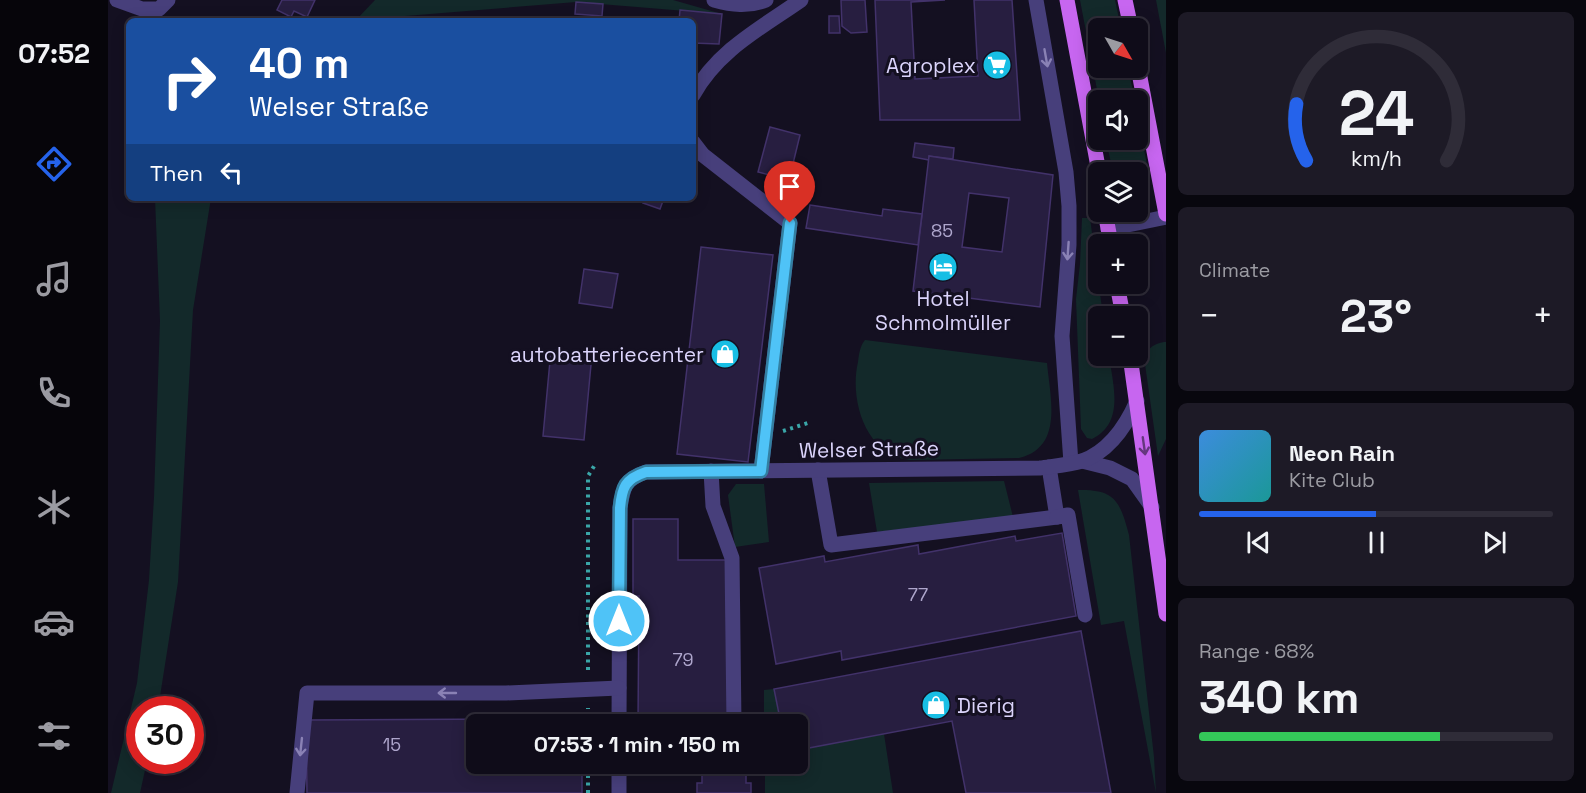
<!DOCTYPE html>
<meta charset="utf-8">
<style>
body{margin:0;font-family:"Space Grotesk",sans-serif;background:#1d1a26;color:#f1f3f6;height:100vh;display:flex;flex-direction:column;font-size:22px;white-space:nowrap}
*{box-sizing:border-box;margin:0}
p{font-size:20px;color:#9b9ba2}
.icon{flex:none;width:33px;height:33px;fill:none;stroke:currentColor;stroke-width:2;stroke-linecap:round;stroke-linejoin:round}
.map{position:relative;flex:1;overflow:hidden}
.drawer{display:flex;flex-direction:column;gap:12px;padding:12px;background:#08070e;width:420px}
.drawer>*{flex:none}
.hud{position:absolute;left:18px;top:18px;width:570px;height:183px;border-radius:9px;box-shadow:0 3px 15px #0003,0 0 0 2px #2f2c38;background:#1a4fa0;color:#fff;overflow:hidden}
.needle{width:39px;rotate:129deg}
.tools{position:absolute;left:980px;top:18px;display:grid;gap:12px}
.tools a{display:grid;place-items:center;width:60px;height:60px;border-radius:9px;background:#0f0c19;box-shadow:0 3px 15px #0003,0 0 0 2px #2f2c38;font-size:30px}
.speed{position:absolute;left:18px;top:696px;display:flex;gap:12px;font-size:30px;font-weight:700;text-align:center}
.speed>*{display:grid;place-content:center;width:78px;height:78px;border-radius:50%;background:#0f0c19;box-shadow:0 3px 15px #0003,0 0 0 2px #2f2c38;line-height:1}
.speed .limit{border:9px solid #d22;background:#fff;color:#111}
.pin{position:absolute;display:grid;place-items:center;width:51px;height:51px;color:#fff;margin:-62px -26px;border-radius:50% 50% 50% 0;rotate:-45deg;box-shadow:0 0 6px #0007}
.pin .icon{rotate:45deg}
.me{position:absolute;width:66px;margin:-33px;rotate:0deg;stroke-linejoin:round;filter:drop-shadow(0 0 4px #0008)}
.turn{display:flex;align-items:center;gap:21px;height:126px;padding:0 24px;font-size:27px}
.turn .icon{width:78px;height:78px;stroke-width:2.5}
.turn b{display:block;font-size:42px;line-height:51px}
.then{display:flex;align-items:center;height:57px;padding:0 24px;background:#0003;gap:12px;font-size:22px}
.big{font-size:45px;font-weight:700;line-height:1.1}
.drawer .tile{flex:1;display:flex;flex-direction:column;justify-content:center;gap:9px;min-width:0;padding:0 21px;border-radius:9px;background:#1d1a26}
.drawer .dial{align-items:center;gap:0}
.dial svg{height:156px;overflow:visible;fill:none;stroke:#2f2c38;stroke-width:7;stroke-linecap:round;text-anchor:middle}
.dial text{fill:#f1f3f6;stroke:none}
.song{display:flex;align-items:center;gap:18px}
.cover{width:72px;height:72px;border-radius:9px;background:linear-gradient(135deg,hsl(210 70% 55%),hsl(180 70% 35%))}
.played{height:6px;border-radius:3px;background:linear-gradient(90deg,#2563eb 50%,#2f2c38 50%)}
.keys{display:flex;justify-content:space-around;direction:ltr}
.heat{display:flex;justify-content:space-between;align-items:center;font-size:33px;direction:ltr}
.charge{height:9px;border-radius:4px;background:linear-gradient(90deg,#34c759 68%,#2f2c38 0)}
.trip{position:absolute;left:358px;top:714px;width:342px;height:60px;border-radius:9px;background:#0f0c19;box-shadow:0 3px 15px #0003,0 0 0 2px #2f2c38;font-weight:700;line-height:60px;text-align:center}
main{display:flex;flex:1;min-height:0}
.dock{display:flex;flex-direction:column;width:108px;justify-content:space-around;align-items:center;background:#06050a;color:#9b9ba2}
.dock .icon{width:42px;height:42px}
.dock .on{color:#2563eb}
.dock b{font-size:27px;color:#f1f3f6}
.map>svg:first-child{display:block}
</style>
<main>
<nav class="dock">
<b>07:52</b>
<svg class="icon on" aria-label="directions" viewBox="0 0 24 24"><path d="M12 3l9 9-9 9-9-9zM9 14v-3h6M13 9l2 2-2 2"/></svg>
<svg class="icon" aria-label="music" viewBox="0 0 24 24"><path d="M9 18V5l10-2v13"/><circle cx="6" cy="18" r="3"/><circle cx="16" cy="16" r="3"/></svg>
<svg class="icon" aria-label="phone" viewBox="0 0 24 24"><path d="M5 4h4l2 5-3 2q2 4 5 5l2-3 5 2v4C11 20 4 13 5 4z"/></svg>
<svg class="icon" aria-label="climate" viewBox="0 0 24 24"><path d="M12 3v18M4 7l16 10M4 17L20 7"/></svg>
<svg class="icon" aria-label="car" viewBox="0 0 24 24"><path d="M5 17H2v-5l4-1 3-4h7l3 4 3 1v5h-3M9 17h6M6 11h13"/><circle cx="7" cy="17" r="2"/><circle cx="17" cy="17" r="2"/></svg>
<svg class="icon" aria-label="filters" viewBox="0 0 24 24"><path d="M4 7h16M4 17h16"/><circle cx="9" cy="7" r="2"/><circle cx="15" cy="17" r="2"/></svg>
</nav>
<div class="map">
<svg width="1058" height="793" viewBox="0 0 1058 793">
<rect width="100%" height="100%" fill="#141021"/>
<g fill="#13292a">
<polygon points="267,0 565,0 614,14 468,2 248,20"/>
<polygon points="972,0 1007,0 1013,28 990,28 990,68 1020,68 1027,100 991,100"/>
<polygon points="1048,0 1058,0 1058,53"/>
<path d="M 1029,112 L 1042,181 C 1040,190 1038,197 1029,201 L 1029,172 L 1005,172 L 998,140 L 1029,140 Z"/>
<polygon points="47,198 103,198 85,310 70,582 50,709 32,710 32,760 39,761 32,793 3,793 29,683 41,580 46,497 52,321"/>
<path d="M 974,218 L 982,218 L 995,316 L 990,316 L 990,356 L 1001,356 C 1005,385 1017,423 984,439 L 979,438 L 973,429 L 968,299 L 972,264 Z"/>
<path d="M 757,340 L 939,363 C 942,397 956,447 911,458 L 802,460 C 758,456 741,400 750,362 C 751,354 752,346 757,340 Z"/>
<path d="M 1056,342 L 1058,342 L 1058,439 L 1050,456 L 1036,357 C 1041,347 1046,344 1056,342 Z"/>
<polygon points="896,481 905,517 769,532 761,483"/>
<polygon points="628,484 656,484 661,542 627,547 620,495"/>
<path d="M 970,490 C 1007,489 1012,501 1021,535 L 1046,757 L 1048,793 L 1016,621 L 993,625 Z"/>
<polygon points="666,689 673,724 656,724 656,690"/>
<polygon points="776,734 785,793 657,793 657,764 690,764 690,750"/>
</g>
<g fill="#271e40" stroke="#42326a" stroke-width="1.5" fill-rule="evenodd">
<polygon points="174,0 207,0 199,17 186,11 183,17 169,10"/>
<polygon points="733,0 757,0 759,32 743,33 734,26"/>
<polygon points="767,0 837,0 803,2 807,79 870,76 866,0 904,0 912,120 772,120"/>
<polygon points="468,2 495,4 494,16 467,14"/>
<polygon points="572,10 614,14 611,44 585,43 585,21 571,21"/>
<polygon points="721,16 731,16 732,33 721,33"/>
<polygon points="662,127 692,135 681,180 650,172"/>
<polygon points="807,143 846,148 845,159 821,156 821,160 805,157"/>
<path d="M 821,156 L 945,175 L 932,307 L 805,291 ZM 861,193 L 901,198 L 894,252 L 854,247 Z"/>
<polygon points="537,198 556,198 552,209 535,203"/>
<polygon points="702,205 774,216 775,209 814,214 810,245 698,228"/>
<polygon points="593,247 665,255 640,462 569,454"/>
<polygon points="476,269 510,274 504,308 471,303"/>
<polygon points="443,350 484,354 476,440 435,436"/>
<polygon points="525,519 570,519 570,560 618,560 620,721 617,721 617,724 530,724 531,596 525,596"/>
<polygon points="954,533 968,616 734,660 733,651 668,664 651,568 716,556 717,562 810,545 811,554 907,536 908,541"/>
<polygon points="973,631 1003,793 858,793 844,721 690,750 690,724 673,724 666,689"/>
<polygon points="405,719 405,724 369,724 369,764 474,764 474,793 199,793 198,720"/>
<polygon points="594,775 638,775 638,783 643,783 643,793 589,793 589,783 594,783"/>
</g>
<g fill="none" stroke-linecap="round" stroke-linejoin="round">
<g stroke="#3aa6a8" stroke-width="4" stroke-dasharray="3 4.5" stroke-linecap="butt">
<polyline points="675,431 703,422"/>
<polyline points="480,670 480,476 488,463"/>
<polyline points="480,724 480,708"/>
<polyline points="480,793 480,764"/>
</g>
<g stroke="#473f7b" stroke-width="15">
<polyline points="9,0 34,9 51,9 60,0"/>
<path d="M 606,0 C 624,5 640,7 658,0"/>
<polyline points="928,0 958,172 961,206 961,245 954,336 963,463"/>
<path d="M 585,95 C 610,50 653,28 693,0"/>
<polyline points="585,142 595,155 682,223 653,471"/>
<polyline points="1000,229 1058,217"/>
<polyline points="974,461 1002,468 1024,479 1044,507"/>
<polyline points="710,470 723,545 949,517 941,467"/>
<polyline points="603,471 605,506 624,558 626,724"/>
<polyline points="949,517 960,515 977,615"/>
<path d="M 511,724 L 512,508 C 515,487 517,479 538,472 L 932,468 C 946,466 961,465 974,461 C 1002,451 1018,426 1029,401"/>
<polyline points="189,793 199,693 398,693 511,688"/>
<polyline points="511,793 511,764"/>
</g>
<g stroke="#c766f0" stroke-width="15">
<polyline points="959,0 991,172"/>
<polyline points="1017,0 1023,28"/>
<polyline points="1029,62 1058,214"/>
<polyline points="997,212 1003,244"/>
<polyline points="1009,284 1015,316"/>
<polyline points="1022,356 1058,614"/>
</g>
</g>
<defs><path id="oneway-shaft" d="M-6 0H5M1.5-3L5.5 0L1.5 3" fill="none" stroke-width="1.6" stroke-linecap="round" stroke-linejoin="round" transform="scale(1.5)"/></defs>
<g stroke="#8a82b5">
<use href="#oneway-shaft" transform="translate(938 58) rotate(80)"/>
<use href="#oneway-shaft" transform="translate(960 251) rotate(94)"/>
<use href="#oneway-shaft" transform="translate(339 693) rotate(180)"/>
<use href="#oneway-shaft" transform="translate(193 747) rotate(96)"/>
</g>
<use stroke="#65377e" href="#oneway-shaft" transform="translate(1036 446) rotate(82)"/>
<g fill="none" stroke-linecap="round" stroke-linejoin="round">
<g stroke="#337fa1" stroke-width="15">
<path id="route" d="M 511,621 L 512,508 C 514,487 517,479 538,472 L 653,471 L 682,223"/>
</g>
<use href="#route" stroke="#4fc3f7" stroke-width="10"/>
</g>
<defs>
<g id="supermarket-disc" transform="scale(1.5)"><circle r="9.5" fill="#17bee4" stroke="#141021"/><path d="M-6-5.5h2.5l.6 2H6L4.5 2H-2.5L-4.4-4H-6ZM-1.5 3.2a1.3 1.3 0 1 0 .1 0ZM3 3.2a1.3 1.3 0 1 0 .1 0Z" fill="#fff"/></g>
<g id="hotel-disc" transform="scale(1.5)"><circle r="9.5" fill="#17bee4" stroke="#141021"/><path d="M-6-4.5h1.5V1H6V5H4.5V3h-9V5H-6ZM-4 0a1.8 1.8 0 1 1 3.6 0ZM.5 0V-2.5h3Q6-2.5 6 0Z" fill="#fff"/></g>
<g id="shop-disc" transform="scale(1.5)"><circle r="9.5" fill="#17bee4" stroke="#141021"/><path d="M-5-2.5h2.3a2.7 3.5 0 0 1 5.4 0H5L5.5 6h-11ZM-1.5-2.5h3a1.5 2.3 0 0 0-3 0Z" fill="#fff"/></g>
</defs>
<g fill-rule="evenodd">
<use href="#supermarket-disc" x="889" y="65"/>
<use href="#hotel-disc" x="835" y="267"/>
<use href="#shop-disc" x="617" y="354"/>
<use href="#shop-disc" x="828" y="705"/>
</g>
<g text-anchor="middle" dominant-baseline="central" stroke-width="6" stroke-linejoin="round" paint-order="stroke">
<g font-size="18" fill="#aea6cc">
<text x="834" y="230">85</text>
<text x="810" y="594">77</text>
<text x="575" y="659">79</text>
<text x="284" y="744">15</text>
</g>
<g font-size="21" fill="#dbd4fb" stroke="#141021" text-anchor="end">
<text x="868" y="65">Agroplex</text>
<text x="835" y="298" text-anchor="middle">Hotel<tspan x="835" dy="24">Schmolmüller</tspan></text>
<text x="596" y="354">autobatteriecenter</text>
<text x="849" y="705" text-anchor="start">Dierig</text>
</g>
<g font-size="21" fill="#dbd4fb" stroke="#141021">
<text transform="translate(761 449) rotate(-1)">Welser Straße</text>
</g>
</g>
</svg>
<div class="tools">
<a><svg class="needle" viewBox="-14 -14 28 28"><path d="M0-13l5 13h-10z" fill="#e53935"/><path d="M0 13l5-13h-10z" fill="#9b9ba2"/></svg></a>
<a><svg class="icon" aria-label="sound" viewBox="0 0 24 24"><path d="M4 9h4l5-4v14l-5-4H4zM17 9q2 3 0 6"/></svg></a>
<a><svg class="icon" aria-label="layers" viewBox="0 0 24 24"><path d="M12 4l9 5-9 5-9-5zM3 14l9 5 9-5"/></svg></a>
<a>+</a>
<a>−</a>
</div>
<div class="speed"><div class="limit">30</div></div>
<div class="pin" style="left:682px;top:223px;background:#d93025"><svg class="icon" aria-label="arrive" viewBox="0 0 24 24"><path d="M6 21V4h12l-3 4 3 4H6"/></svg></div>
<svg class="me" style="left:511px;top:621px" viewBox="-20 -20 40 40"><circle r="17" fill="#4fc3f7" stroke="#fff" stroke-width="3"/><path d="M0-11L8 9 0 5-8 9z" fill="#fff"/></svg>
<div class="trip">07:53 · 1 min · 150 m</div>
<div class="hud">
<div class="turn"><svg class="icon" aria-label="right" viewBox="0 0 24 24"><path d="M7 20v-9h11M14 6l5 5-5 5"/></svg><div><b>40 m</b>Welser Straße</div></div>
<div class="then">Then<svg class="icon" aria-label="left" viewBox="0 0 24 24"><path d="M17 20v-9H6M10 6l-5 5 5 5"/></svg></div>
</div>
</div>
<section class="drawer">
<div class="tile dial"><svg viewBox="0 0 100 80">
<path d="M14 69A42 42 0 1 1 86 69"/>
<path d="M14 69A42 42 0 0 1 9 40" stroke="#2563eb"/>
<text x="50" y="56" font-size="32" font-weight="700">24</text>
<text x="50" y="72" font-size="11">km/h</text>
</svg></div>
<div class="tile"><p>Climate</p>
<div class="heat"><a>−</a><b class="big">23°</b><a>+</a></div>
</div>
<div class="tile">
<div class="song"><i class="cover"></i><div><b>Neon Rain</b><p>Kite Club</p></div></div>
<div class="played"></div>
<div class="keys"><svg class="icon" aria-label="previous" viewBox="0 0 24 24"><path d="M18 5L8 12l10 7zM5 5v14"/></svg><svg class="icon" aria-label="pause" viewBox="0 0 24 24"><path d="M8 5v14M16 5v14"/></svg><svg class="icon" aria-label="next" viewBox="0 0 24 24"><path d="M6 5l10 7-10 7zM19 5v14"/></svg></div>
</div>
<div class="tile"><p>Range · 68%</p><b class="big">340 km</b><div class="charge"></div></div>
</section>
</main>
